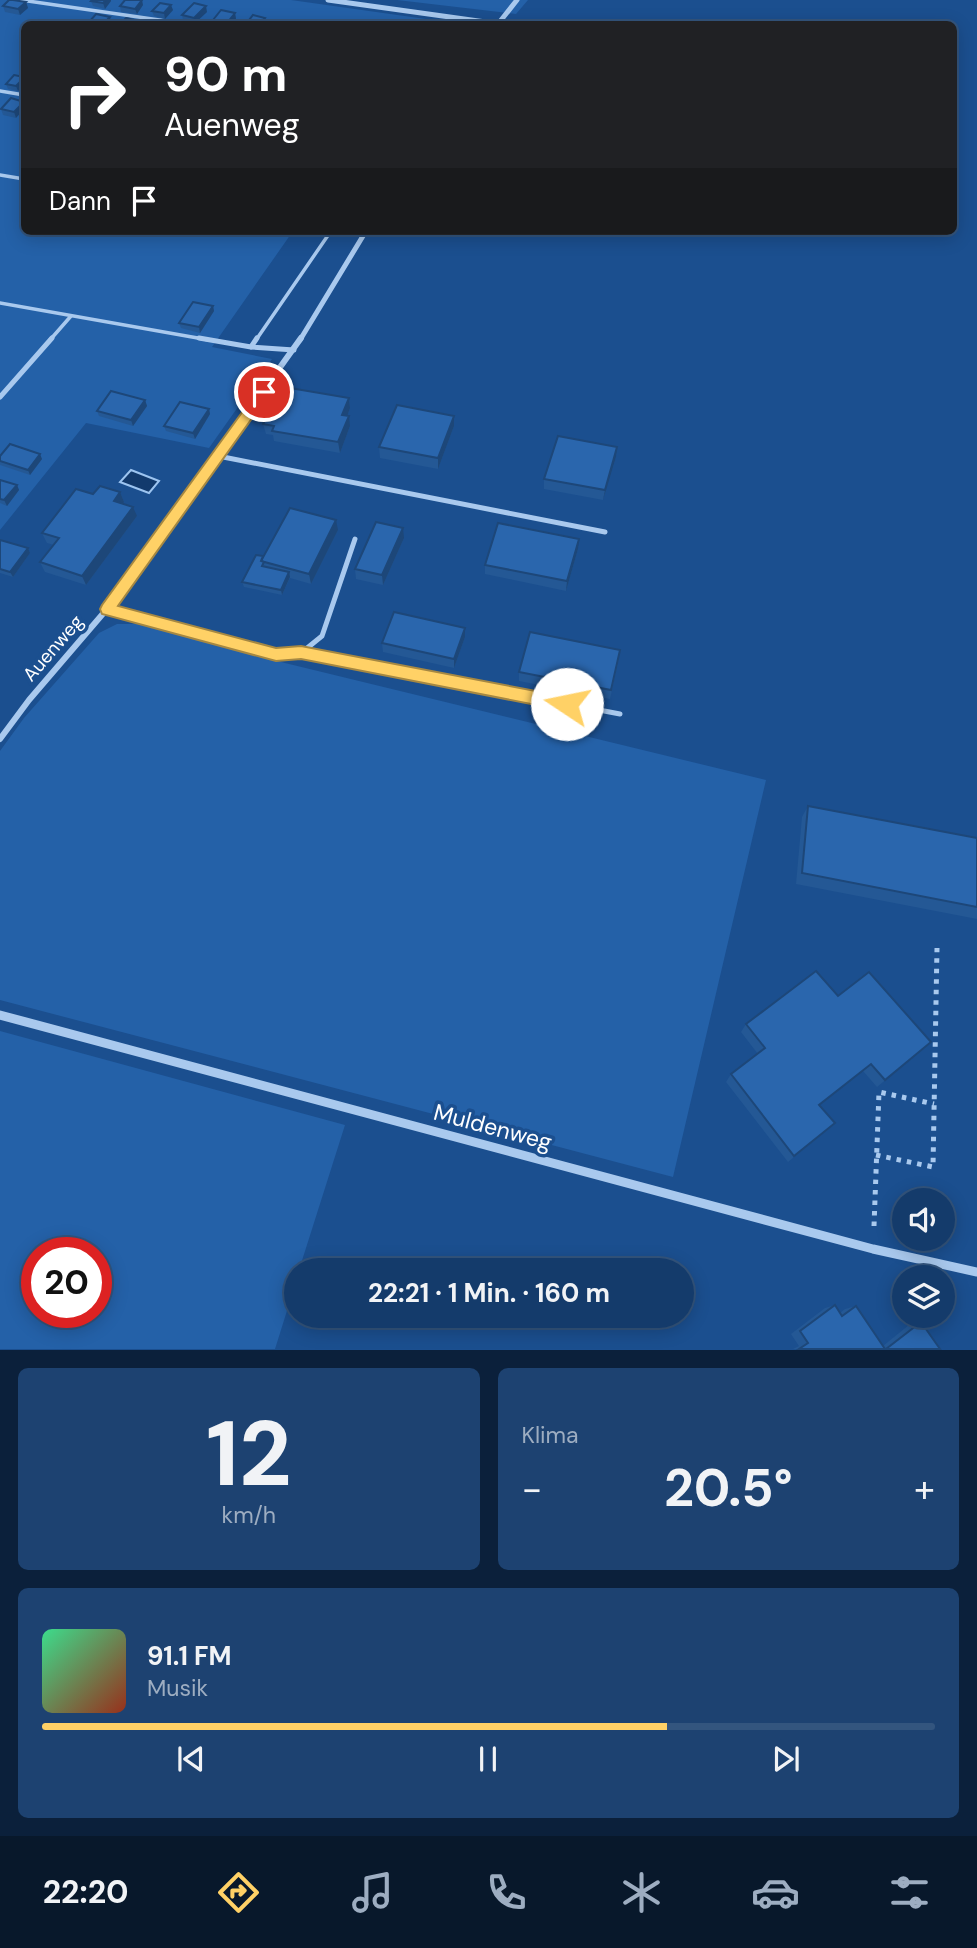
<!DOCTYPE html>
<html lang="de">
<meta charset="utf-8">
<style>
body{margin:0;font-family:"DM Sans",sans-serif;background:#1d4271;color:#f1f3f6;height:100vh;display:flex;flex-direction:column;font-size:26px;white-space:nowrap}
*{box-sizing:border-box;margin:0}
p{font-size:23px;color:#9dadc1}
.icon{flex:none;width:38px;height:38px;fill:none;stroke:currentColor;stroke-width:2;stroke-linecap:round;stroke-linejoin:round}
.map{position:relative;height:1350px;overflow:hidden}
.panel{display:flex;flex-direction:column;gap:18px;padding:18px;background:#0b203b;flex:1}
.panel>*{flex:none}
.guide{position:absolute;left:21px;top:21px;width:936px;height:214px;border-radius:10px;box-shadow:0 4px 18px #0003,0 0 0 2px #33557e;background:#202124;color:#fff;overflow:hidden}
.buttons{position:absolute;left:892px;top:1188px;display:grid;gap:14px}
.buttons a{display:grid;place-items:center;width:63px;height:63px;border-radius:50%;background:#143b6b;box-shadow:0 4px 18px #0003,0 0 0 2px #33557e;font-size:35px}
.speed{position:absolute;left:21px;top:1237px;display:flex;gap:14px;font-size:35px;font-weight:700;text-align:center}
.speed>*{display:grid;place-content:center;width:91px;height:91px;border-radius:50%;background:#143b6b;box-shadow:0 4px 18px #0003,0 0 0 2px #33557e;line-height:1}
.speed .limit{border:10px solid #d22;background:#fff;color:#111}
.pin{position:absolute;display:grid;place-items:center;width:60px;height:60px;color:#fff;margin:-30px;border:4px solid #fff;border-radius:50%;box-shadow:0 2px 7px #0007}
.me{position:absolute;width:77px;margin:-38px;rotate:281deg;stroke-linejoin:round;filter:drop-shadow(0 0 5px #0008)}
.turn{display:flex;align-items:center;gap:24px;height:147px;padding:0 28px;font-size:32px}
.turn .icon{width:91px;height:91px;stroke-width:2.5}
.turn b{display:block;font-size:49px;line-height:60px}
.then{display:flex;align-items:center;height:66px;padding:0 28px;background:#0003;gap:14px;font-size:26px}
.big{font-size:52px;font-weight:700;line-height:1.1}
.panel .tile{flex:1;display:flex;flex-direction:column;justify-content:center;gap:10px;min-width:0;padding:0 24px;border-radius:10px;background:#1d4271}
.panel .dial{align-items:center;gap:0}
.dial b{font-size:91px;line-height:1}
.song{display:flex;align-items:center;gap:21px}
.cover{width:84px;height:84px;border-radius:10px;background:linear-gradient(135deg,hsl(150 70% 55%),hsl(10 70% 35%))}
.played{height:7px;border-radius:4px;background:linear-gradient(90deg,#ffd166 70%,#33557e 70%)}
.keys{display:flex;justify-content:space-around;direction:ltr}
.heat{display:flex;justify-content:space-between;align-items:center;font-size:38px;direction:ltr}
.panel .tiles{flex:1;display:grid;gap:18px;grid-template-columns:1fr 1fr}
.tile:last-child{grid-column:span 2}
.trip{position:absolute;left:284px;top:1258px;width:410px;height:70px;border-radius:35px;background:#143b6b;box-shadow:0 4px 18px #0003,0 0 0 2px #33557e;font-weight:700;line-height:70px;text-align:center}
.tabs{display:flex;height:112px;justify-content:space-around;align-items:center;background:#08182b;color:#9dadc1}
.tabs .icon{width:49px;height:49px}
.tabs .on{color:#ffd166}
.tabs b{font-size:32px;color:#f1f3f6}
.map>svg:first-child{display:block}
</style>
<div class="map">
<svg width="977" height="1350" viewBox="0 0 977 1350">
<rect width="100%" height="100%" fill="#1b4f8f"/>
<g fill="#2461a8" fill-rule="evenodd">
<polygon points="0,0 291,0 440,21 437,24 24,24 24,231 293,231 212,347 272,359 209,448 86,423 0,530"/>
<polygon points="397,0 528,0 516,14"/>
<polygon points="117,624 139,624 285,663 766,780 673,1177 0,1000 0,751 24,718 99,633"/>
<path d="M 0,1031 L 345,1125 L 299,1270 L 296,1270 L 296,1282 L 275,1349 L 0,1349 ZM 96,1253 L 96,1312 L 37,1312 L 37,1253 Z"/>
</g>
<polygon fill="#123a6d" stroke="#9cc4f0" stroke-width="2" points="131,470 159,481 149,493 120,482"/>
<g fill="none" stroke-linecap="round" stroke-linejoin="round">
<g stroke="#a9c9ee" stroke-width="5" stroke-dasharray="4.5 6" stroke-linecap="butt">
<polyline points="876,1155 933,1167 937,948"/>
<polyline points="874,1226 879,1092 934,1104"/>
</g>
<g stroke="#a9c9ee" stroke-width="3.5">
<polyline points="21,0 187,24"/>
<polyline points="0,91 24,95"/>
<polyline points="0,175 24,179"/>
<polyline points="0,303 209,340"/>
<polyline points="50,340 71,316"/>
<polyline points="256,340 331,231"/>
</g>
<g stroke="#a9c9ee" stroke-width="5">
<polyline points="199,338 251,347"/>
<polyline points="257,338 251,347 294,350"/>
<polyline points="0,397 52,338"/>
<polyline points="218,456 605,532"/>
<polyline points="107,609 276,654 301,653 322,636 355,539"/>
<polyline points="301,653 620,714"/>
</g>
<g stroke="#a9c9ee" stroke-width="5">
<polyline points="328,0 500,24"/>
<polyline points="498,24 517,0"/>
<polyline points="300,340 366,231"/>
</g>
<polyline stroke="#a9c9ee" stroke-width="6" points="0,739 29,700 107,609 301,338"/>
<polyline stroke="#a9c9ee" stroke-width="9" points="0,1015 873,1249 977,1272"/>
</g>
<g fill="#245895">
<polygon points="92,0 111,0 111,1 105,9 93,6 91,1"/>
<polygon points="26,2 28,8 20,15 5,12 3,6"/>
<polygon points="143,5 137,14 121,12 120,6"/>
<polygon points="173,10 165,19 154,16 152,11"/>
<polygon points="207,12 195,23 183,20 182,15"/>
<polygon points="235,13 236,19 232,24 214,24 213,20"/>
<polygon points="24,77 18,91 8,89 6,84"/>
<polygon points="11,98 16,118 3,115 1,109"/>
<polygon points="213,306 214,311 200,333 181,328 179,323"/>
<polygon points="349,398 350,408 347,416 350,426 340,453 274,441 273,435 266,434 263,424 284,401"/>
<polygon points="145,400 147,406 133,426 99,416 97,411"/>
<polygon points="209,409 210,414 195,439 166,431 164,426"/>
<polygon points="454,426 438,469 380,458 379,447"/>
<polygon points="617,447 616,457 603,500 544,489 544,479"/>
<polygon points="0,456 42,459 30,475 0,465"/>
<polygon points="0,480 17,485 19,490 7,506 0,503"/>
<polygon points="120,492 124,502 123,503 137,516 86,585 45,572 40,562 54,545 47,543 42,533 93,494"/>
<polygon points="338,530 311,584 290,578 282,595 244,587 242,582 263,556"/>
<polygon points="404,538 383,585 356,579 355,569"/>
<polygon points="0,540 28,548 30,553 13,577 0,573"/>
<polygon points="578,549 566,591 485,574 485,565"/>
<polygon points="465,628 465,637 454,668 383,652 382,643"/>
<polygon points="619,659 610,699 519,681 519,672"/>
<polygon points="808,806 977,838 977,919 796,884 802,817"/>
<polygon points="838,996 931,1042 877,1087 863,1071 820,1105 827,1130 788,1162 726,1082 731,1074 758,1054 741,1032 746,1024"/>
<polygon points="835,1305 840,1313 845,1309 856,1306 883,1346 909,1325 921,1322 940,1349 793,1349 799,1346 791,1334 825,1308"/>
</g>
<g fill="#1d4779">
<polygon points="106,0 111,0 111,1 105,9 103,3"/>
<polygon points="142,0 143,5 137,14 135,9"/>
<polygon points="26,2 28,8 20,15 18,9"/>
<polygon points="171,5 173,10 165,19 164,13"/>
<polygon points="206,6 207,12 195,23 194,18"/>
<polygon points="235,13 236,19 232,24 228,24 227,23"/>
<polygon points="110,17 111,22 109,24 103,24"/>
<polygon points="24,78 24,86 18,91 16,86"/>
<polygon points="24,102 24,109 16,118 14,112"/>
<polygon points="213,306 214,311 200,333 199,327"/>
<polygon points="349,398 350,408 344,425 342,415"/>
<polygon points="145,400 147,406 133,426 131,420"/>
<polygon points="209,409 210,414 195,439 193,433"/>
<polygon points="349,416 350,426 340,453 338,442"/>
<polygon points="454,416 454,426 438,469 438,458"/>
<polygon points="617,447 616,457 603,500 605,490"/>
<polygon points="40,454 42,459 30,475 28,470"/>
<polygon points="17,485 19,490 7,506 4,500"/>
<polygon points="120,492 124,502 118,511 114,501"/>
<polygon points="133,507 137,516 86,585 82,576"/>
<polygon points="336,520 338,530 311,584 309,574"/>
<polygon points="403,528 404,538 383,585 382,575"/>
<polygon points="579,539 578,549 566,591 567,581"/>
<polygon points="28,548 30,553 13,577 10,572"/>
<polygon points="289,572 290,577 282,595 281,590"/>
<polygon points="465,628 465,637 454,668 454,659"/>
<polygon points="871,1064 863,1071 812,1111 819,1105"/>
</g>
<g fill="#2a66ad" stroke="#1d4779" stroke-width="2">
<polygon points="9,0 13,0 26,2 18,9 3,6"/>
<polygon points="92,0 106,0 103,3 91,1"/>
<polygon points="125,0 142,0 135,9 120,6"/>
<polygon points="160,3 171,5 164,13 152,11"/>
<polygon points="194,3 206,6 194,18 182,15"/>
<polygon points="221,10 235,13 227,23 213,20"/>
<polygon points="96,14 110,17 103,24 89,22"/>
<polygon points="253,15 265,18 260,24 246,24"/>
<polygon points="126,18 142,22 139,24 120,24"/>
<polygon points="282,20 298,23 296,24 278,24"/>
<polygon points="14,75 24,77 24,78 16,86 6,84"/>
<polygon points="11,98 24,102 14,112 1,109"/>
<polygon points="193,302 213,306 199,327 179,323"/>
<polygon points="290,388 349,398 342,415 349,416 338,442 272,431 274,426 263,424 275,400 284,401"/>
<polygon points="111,391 145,400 131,420 97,411"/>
<polygon points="180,402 209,409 193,433 164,426"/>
<polygon points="397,405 454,416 438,458 379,447"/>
<polygon points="558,436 617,447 605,490 544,479"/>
<polygon points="10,444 40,454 28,470 0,461 0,456"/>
<polygon points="0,480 17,485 4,500 0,499"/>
<polygon points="100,486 120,492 114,501 133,507 82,576 40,562 59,538 42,533 76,489 93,494"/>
<polygon points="290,508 336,520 309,574 261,561"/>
<polygon points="376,522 403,528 382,575 355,569"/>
<polygon points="498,523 579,539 567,581 485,565"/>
<polygon points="0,540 28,548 10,572 0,569"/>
<polygon points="256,555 263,556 261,561 264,562 262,566 289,572 281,590 242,582"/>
<polygon points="394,612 465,628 454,659 382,643"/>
<polygon points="530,632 620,650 611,690 519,672"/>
<polygon points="808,806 977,838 977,907 802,873"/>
<polygon points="816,971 838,996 869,972 931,1042 885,1080 871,1064 819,1105 835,1123 794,1156 731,1074 765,1048 746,1024"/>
<polygon points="835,1305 842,1316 856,1306 885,1349 799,1349 808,1343 800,1331"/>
<polygon points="921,1322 940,1349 886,1349"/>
</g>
<polygon fill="#ffd166" stroke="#a68842" stroke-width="2" points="264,388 268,389 268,396 118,606 276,648 301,646 567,697 573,699 575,704 573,709 567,711 301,659 276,661 102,614 100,609 102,605 259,389"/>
<g text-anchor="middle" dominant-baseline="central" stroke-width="7" stroke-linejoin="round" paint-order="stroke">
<g font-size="19" fill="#fff" stroke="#1b4f8f">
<text transform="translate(53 648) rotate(-49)">Auenweg</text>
</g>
<g font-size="23" fill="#fff" stroke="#1b4f8f">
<text transform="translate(493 1127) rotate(15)">Muldenweg</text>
</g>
</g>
</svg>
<div class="buttons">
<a><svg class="icon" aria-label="sound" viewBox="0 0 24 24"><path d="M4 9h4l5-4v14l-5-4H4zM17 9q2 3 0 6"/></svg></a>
<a><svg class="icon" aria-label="layers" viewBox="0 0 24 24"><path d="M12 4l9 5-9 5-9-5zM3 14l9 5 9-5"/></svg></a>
</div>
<div class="speed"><div class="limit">20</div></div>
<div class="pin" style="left:264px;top:392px;background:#d93025"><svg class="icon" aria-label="arrive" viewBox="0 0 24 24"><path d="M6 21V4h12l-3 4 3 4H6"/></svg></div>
<svg class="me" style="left:567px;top:704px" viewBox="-20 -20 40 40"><circle r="19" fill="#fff"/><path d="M0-13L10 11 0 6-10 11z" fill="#ffd166"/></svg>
<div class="trip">22:21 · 1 Min. · 160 m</div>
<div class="guide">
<div class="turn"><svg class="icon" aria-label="right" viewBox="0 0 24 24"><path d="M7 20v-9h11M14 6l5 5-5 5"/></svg><div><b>90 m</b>Auenweg</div></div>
<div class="then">Dann<svg class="icon" aria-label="arrive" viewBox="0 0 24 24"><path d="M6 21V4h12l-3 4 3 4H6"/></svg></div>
</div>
</div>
<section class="panel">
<div class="tiles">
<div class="tile dial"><b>12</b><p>km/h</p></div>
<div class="tile"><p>Klima</p>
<div class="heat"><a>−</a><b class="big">20.5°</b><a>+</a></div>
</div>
<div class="tile">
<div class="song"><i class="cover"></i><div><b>91.1 FM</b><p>Musik</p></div></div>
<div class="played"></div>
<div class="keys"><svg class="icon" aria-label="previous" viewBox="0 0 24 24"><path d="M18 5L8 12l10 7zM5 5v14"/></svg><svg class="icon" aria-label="pause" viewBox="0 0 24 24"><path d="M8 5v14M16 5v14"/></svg><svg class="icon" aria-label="next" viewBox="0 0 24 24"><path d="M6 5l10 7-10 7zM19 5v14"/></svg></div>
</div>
</div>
</section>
<nav class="tabs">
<b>22:20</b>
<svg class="icon on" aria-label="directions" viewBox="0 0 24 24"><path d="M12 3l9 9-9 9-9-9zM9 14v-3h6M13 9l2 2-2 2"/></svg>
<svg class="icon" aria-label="music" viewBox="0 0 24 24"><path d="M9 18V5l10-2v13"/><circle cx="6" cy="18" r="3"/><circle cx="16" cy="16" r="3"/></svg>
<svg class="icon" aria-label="phone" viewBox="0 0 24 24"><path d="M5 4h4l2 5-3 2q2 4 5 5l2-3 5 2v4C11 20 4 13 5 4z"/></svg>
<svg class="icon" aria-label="climate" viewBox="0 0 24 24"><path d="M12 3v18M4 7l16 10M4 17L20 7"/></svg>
<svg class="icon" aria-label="car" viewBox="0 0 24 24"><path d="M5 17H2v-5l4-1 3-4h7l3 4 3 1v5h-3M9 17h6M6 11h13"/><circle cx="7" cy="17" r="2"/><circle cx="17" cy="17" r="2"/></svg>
<svg class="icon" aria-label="filters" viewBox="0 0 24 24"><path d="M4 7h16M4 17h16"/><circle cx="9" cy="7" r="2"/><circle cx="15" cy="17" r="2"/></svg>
</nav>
